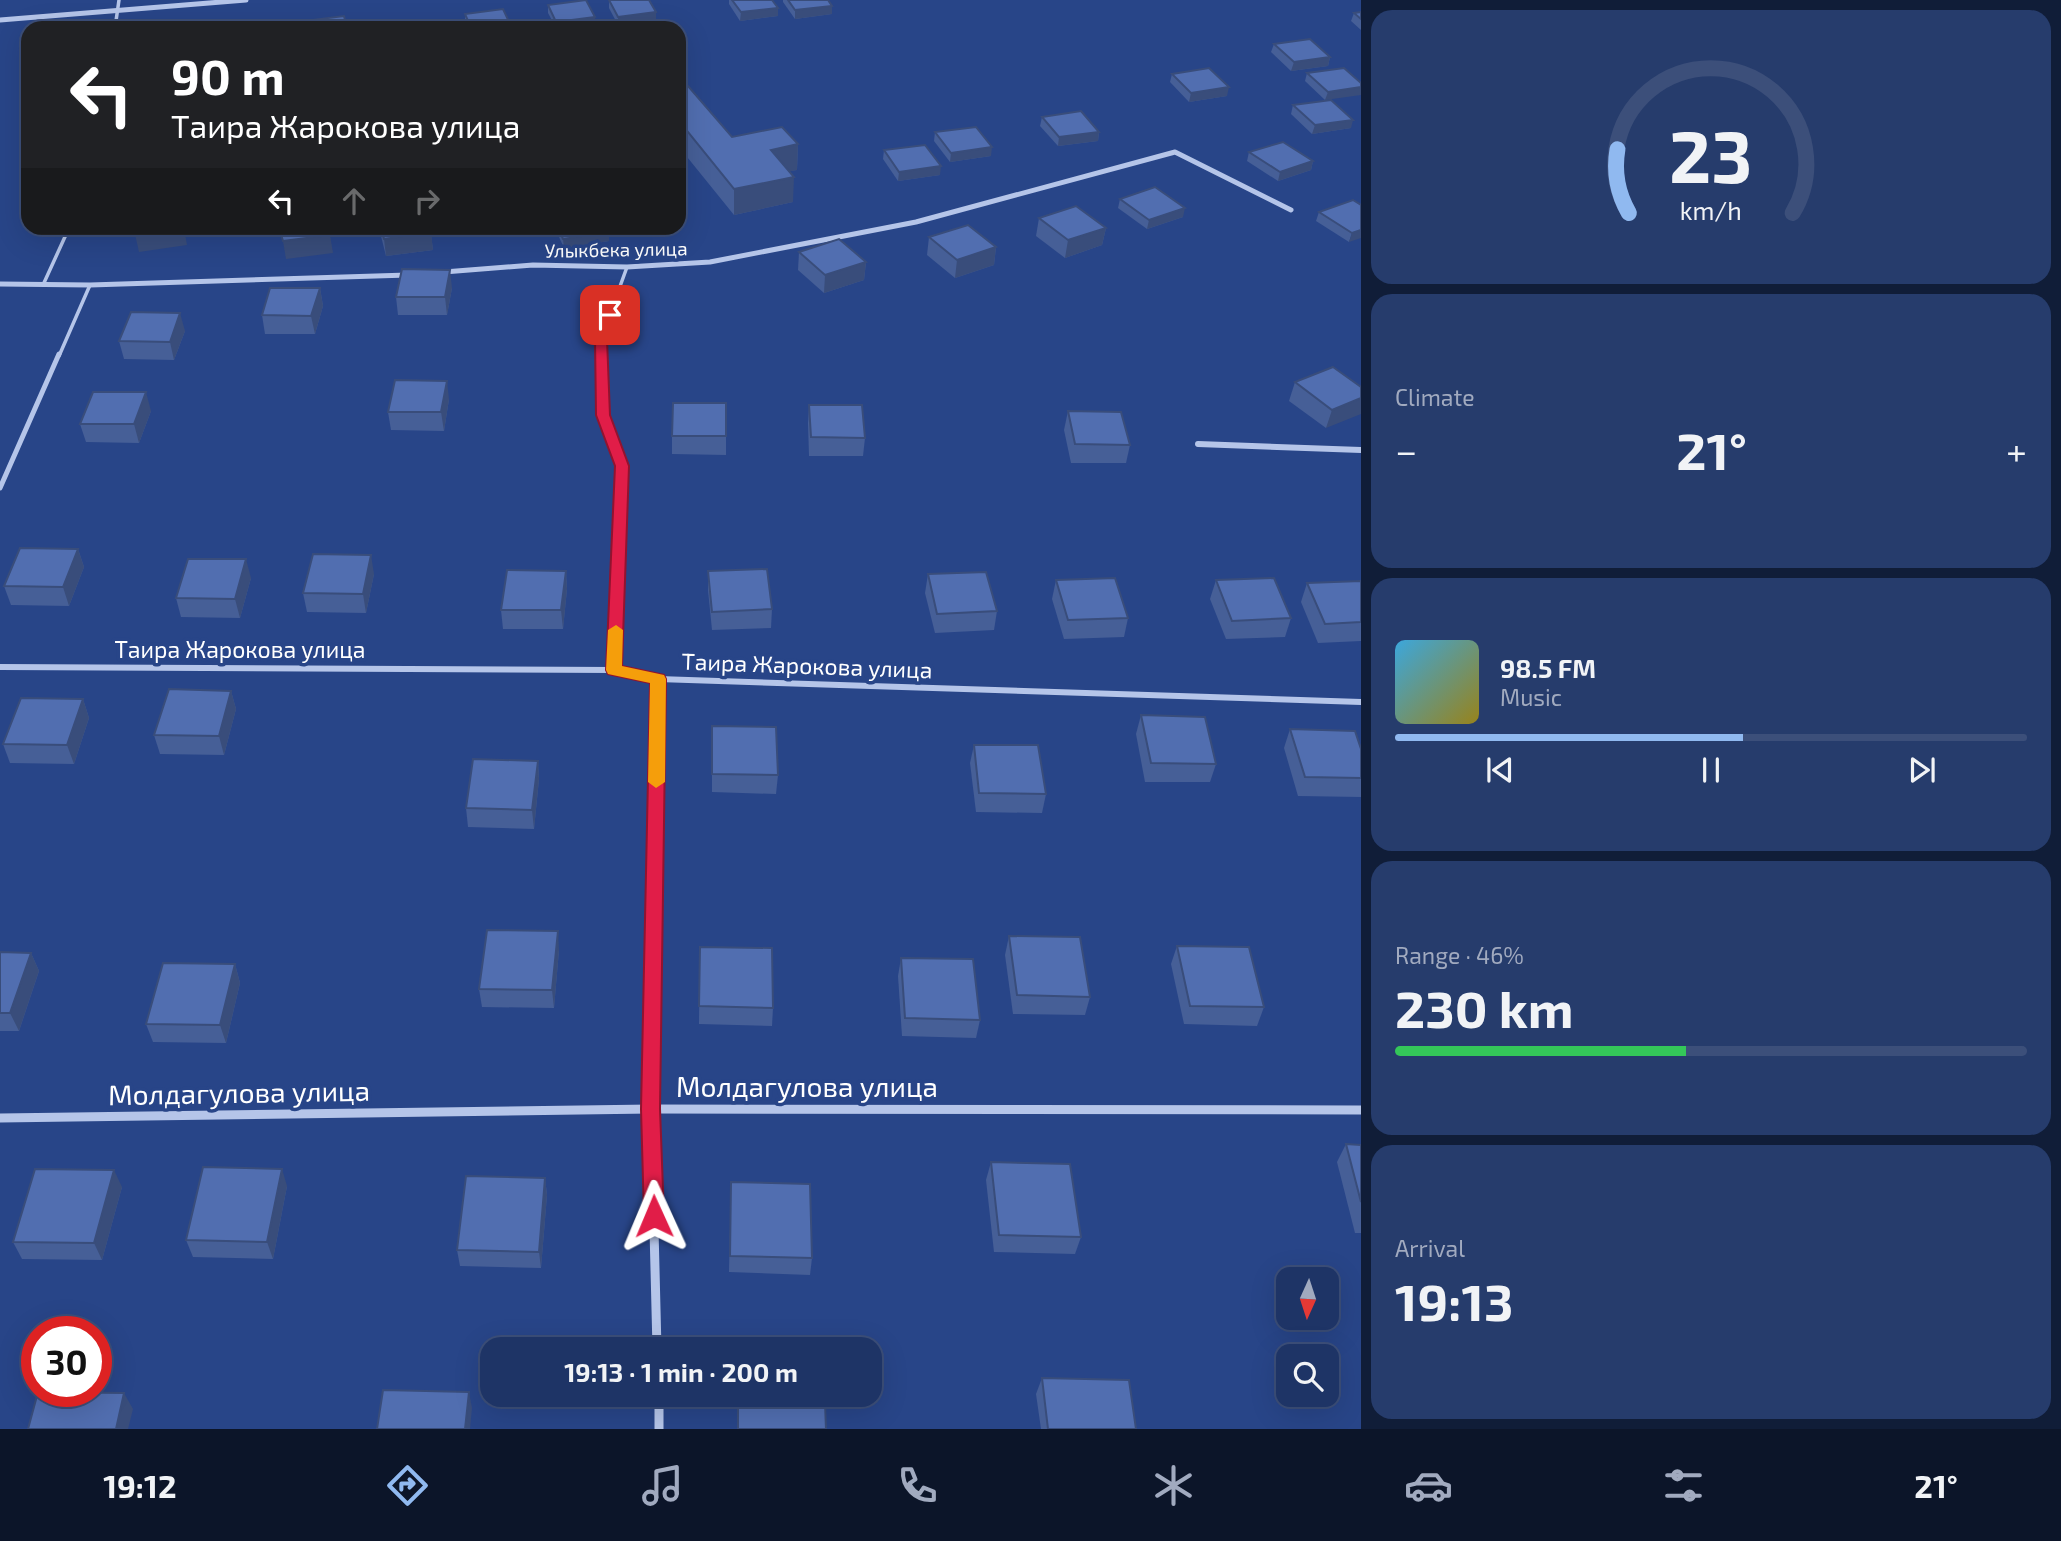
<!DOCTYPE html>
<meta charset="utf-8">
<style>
body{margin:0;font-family:"Exo 2",sans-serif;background:#263c6c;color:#f1f3f6;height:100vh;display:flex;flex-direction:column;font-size:26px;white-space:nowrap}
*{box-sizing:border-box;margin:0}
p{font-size:23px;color:#a1aabf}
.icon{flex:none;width:38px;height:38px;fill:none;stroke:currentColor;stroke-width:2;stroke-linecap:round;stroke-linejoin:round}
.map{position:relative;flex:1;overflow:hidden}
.sheet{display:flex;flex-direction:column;gap:10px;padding:10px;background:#101d38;width:700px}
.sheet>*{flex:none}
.guide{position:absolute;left:21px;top:21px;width:665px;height:214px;border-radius:21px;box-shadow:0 7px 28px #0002,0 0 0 2px #3c4f7a;background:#202124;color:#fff;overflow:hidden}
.needle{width:46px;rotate:183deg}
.tools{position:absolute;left:1276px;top:1267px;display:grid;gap:14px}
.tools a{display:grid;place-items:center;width:63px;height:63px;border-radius:14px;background:#1e3466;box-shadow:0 7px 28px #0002,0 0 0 2px #3c4f7a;font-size:35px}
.speed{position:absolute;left:21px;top:1316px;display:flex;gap:14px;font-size:35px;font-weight:700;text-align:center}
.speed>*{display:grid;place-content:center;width:91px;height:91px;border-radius:50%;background:#1e3466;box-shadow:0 7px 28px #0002,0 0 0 2px #3c4f7a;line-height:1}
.speed .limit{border:10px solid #d22;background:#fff;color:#111}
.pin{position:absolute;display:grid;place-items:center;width:60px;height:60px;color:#fff;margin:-30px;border-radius:14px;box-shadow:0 4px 10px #0006}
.me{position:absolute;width:77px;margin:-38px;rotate:359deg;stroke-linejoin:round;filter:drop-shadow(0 0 5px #0008)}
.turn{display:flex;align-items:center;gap:24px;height:147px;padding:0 35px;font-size:32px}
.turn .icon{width:91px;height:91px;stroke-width:2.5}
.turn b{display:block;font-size:49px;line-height:60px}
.lanes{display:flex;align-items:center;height:66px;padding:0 35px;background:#0003;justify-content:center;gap:35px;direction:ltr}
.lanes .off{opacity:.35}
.big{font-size:52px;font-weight:700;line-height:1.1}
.sheet .tile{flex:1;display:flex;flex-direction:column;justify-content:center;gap:10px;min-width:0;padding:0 24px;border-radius:21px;background:#263c6c}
.sheet .dial{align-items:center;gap:0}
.dial svg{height:182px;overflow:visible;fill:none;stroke:#3c4f7a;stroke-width:7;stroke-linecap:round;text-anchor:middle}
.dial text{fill:#f1f3f6;stroke:none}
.song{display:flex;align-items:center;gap:21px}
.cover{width:84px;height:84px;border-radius:10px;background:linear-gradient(135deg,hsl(200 70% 55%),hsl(50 70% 35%))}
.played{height:7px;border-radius:4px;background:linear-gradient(90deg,#90b9f0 55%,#3c4f7a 55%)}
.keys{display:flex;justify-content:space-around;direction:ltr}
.heat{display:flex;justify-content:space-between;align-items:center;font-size:38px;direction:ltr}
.charge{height:10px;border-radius:5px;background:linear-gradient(90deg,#34c759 46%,#3c4f7a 0)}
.trip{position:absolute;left:480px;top:1337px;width:402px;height:70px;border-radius:21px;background:#1e3466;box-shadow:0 7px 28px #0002,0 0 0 2px #3c4f7a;font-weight:700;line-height:70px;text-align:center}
.menu{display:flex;height:112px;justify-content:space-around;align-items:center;background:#0c1529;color:#a1aabf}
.menu .icon{width:49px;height:49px}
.menu .current{color:#90b9f0}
.menu b{font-size:32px;color:#f1f3f6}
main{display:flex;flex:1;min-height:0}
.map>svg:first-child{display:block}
</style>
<main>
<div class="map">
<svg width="1361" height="1429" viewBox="0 0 1361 1429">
<rect width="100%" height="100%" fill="#284588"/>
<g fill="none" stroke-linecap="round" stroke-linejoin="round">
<g stroke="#b5c5e9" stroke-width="3.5">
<polyline points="115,28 119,0"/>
<polyline points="43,285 69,228"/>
<polyline points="59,356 90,285"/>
<polyline points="601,356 601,339 627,267"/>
</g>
<g stroke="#b5c5e9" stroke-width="5">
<polyline points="601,354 603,415 622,466 614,670"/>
<polyline points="0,488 59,354"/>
</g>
<g stroke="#b5c5e9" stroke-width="5">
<polyline points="0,20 246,0"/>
<polyline points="444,272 533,265 627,267 710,262 916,222 1175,152 1291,210"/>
<polyline points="0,284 90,285 408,275"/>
</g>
<g stroke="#b5c5e9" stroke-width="6">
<polyline points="1198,444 1361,450"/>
<polyline points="0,667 614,670 658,679 1361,702"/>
<polyline points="656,821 658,679"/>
</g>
<g stroke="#b5c5e9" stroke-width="9">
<polyline points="656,819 651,1109 657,1349"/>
<polyline points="0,1118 651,1109 1361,1110"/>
<polyline points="659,1395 659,1429"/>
</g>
</g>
<g fill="#465f97">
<polygon points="609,0 656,20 618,25 609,8"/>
<polygon points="729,0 772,0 778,16 740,21 729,4"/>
<polygon points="783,0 828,0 832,14 795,19 783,2"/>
<polygon points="548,5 596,25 573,28 556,28 548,13"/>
<polygon points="1361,12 1361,30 1351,21 1354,13"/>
<polygon points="465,14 511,26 511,28 468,28 465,22"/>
<polygon points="1274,44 1330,57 1328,66 1291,71 1271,52"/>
<polygon points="1307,73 1361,83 1325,100 1305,81"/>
<polygon points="1172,74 1227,96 1189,102 1170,82"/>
<polygon points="679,88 732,137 798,144 797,170 789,171 793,202 734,215 679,147"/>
<polygon points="1293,105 1351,128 1312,134 1291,114"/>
<polygon points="1042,117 1099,132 1098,141 1058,146 1040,126"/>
<polygon points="935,132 991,156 950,162 934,141"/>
<polygon points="884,150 940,175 898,181 883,159"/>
<polygon points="1249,152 1313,161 1311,170 1278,181 1247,161"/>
<polygon points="1120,199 1183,217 1147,229 1118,208"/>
<polygon points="1361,205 1349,242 1316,221 1319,212"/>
<polygon points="1039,218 1106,228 1102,245 1065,258 1036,236"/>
<polygon points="379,228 430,228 433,250 386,256"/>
<polygon points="555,228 607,228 609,241 564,248"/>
<polygon points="929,237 996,247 994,265 955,278 927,255"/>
<polygon points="799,252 866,262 864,280 824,293 798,270"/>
<polygon points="320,288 323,306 315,334 265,334 262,315"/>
<polygon points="452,288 447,315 398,315 396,297"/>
<polygon points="185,331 174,360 124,359 119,341"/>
<polygon points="1295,382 1361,387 1326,428 1289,401"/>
<polygon points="449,399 444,431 391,430 388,412"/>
<polygon points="809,405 865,438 863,456 809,456 808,423"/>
<polygon points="151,411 139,443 86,442 80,424"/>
<polygon points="1068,411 1130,445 1126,463 1071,463 1064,430"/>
<polygon points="672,436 726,436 726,455 672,454"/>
<polygon points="78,549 84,567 69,606 11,605 4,586"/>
<polygon points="566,571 567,589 563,629 503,629 501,610"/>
<polygon points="708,571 772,609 771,628 712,630 708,590"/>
<polygon points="374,574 366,613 307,612 303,593"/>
<polygon points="928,574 997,611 994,630 935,633 925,593"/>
<polygon points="251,578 240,618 181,617 176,598"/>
<polygon points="1056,580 1128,618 1124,637 1064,639 1052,599"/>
<polygon points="1216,580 1291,618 1285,637 1226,639 1210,599"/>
<polygon points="1361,581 1361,641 1318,643 1301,602 1307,583"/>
<polygon points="231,691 236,709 224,755 160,754 154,735"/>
<polygon points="83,699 89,718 74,764 10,763 3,744"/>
<polygon points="1141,715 1216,764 1210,782 1145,782 1136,734"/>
<polygon points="712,726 778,775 776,794 712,792"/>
<polygon points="1290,729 1361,749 1361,797 1298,796 1284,748"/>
<polygon points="974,745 1046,794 1042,813 976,812 970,763"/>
<polygon points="538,761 539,779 534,829 468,827 466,808"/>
<polygon points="1009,936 1090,997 1085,1015 1013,1014 1005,955"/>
<polygon points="1177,946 1264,1007 1257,1026 1184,1024 1171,964"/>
<polygon points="700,947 773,1008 772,1026 699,1024"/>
<polygon points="559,950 554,1008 482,1007 479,989"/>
<polygon points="0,952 31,953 39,971 19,1031 0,1031"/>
<polygon points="901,958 980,1020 976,1038 902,1036 898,976"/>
<polygon points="235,964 240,983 226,1043 153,1042 146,1024"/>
<polygon points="1346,1144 1361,1145 1361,1233 1355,1233 1337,1162"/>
<polygon points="991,1162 1081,1237 1075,1254 994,1252 986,1180"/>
<polygon points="545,1178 547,1195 541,1268 460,1266 457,1250"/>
<polygon points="731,1182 812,1258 810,1275 729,1272"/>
<polygon points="287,1186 273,1259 193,1257 186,1240"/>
<polygon points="122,1187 102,1260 22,1259 13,1242"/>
<polygon points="1042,1378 1136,1429 1041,1429 1036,1394"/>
</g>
<g fill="#394d7b">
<polygon points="832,6 832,14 795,19 795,10"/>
<polygon points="778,8 778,16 740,21 741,12"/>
<polygon points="656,12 656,20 618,25 618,17"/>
<polygon points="595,17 596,25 573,28 557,28 556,22"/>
<polygon points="1330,57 1328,66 1291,71 1294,62"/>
<polygon points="28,66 28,75 24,76 21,67"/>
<polygon points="1229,87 1227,96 1189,102 1191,93"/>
<polygon points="1361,87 1361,95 1325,100 1328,92"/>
<polygon points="1353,120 1351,128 1312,134 1315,125"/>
<polygon points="1099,132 1098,141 1058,146 1059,137"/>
<polygon points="798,144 797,170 770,175 771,150"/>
<polygon points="992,147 991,156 950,162 951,153"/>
<polygon points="1313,161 1311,170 1278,181 1280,172"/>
<polygon points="941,166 940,175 898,181 899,172"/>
<polygon points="794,177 793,202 734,215 734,189"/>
<polygon points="1185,208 1183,217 1147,229 1149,220"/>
<polygon points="180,228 184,228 187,245 139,252 135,234"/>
<polygon points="627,228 648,228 627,231"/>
<polygon points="1106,228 1102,245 1065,258 1068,240"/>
<polygon points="1361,230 1361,238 1349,242 1352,233"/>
<polygon points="431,232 433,250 386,256 384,239"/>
<polygon points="609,232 609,241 564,248 563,239"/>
<polygon points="330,235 333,253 286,259 283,241"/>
<polygon points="996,247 994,265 955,278 957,260"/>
<polygon points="866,262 864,280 824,293 825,275"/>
<polygon points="450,270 452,288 447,315 445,297"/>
<polygon points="320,288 323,306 315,334 311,316"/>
<polygon points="180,313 185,331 174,360 170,342"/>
<polygon points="447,381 449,399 444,431 441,412"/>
<polygon points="146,392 151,411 139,443 134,424"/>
<polygon points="1361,398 1361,414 1326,428 1332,410"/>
<polygon points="78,549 84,567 69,606 63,587"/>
<polygon points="371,555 374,574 366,613 363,594"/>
<polygon points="246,559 251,578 240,618 235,599"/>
<polygon points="566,571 567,589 563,629 561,610"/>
<polygon points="231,691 236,709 224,755 219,736"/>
<polygon points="83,699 89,718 74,764 67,745"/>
<polygon points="538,761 539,779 534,829 532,810"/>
<polygon points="558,931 559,950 554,1008 552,990"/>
<polygon points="31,953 39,971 19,1031 10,1013"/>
<polygon points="235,964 240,983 226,1043 220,1025"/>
<polygon points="282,1169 287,1186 273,1259 267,1242"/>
<polygon points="114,1170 122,1187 102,1260 94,1243"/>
<polygon points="545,1178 547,1195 541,1268 539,1252"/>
<polygon points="469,1392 472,1408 470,1429 465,1429"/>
<polygon points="124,1393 133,1409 128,1429 116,1429"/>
</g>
<g fill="#516eb0" stroke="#394d7b" stroke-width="2">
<polygon points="586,0 595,17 556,22 548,5"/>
<polygon points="609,0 649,0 656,12 618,17"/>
<polygon points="732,0 772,0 778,8 741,12"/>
<polygon points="788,0 828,0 832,6 795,10"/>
<polygon points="503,9 511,26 495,28 471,28 465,14"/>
<polygon points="1361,12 1361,19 1354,13"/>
<polygon points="344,16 347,28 306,28 304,21"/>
<polygon points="264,24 265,28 230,28"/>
<polygon points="1310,39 1330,57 1294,62 1274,44"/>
<polygon points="28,48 28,66 21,67 20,49"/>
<polygon points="1209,68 1229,87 1191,93 1172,74"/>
<polygon points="1344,68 1361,83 1361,87 1328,92 1307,73"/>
<polygon points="688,86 732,137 782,127 798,144 771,150 794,177 734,189 679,121 679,88"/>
<polygon points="1331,100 1353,120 1315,125 1293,105"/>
<polygon points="1081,111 1099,132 1059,137 1042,117"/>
<polygon points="976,127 992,147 951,153 935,132"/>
<polygon points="1283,142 1313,161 1280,172 1249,152"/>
<polygon points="925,145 941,166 899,172 884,150"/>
<polygon points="1155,187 1185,208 1149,220 1120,199"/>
<polygon points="1353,200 1361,205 1361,230 1352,233 1319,212"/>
<polygon points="1076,206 1106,228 1068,240 1039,218"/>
<polygon points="968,225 996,247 957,260 929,237"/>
<polygon points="134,228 180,228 135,234"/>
<polygon points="279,228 328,228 330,235 283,241"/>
<polygon points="381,228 430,228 431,232 384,239"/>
<polygon points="558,228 607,228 609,232 563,239"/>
<polygon points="839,239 866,262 825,275 799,252"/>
<polygon points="402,269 450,270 445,297 396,297"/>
<polygon points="270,288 320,288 311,316 262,315"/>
<polygon points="131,312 180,313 170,342 119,341"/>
<polygon points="1333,367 1361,387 1361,398 1332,410 1295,382"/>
<polygon points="395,380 447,381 441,412 388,412"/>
<polygon points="93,392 146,392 134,424 80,424"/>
<polygon points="673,403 726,403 726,436 672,436"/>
<polygon points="809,405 862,405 865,438 811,437"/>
<polygon points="1068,411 1121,412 1130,445 1075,444"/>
<polygon points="20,548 78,549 63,587 4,586"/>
<polygon points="313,554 371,555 363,594 303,593"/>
<polygon points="188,559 246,559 235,599 176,598"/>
<polygon points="767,569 772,609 712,612 708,571"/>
<polygon points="507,570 566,571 561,610 501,610"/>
<polygon points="986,572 997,611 937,614 928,574"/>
<polygon points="1115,578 1128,618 1068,620 1056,580"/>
<polygon points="1274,578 1291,618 1232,621 1216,580"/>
<polygon points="1361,581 1361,622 1325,624 1307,583"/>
<polygon points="169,689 231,691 219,736 154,735"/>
<polygon points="21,698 83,699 67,745 3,744"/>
<polygon points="1141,715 1205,717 1216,764 1151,763"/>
<polygon points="712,726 776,727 778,775 712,774"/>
<polygon points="1290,729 1355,731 1361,749 1361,778 1305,777"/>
<polygon points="974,745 1038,745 1046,794 979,793"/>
<polygon points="473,759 538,761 532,810 466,808"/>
<polygon points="487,930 558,931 552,990 479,989"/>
<polygon points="1009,936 1080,937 1090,997 1017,995"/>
<polygon points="1177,946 1249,947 1264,1007 1190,1006"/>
<polygon points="700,947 772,948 773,1008 699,1006"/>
<polygon points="0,952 31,953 10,1013 0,1013"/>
<polygon points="901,958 973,959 980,1020 905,1018"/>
<polygon points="163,963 235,964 220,1025 146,1024"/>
<polygon points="1346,1144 1361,1145 1361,1202"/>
<polygon points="991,1162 1070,1164 1081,1237 999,1235"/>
<polygon points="203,1167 282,1169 267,1242 186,1240"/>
<polygon points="35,1169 114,1170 94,1243 13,1242"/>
<polygon points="466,1176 545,1178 539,1252 457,1250"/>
<polygon points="731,1182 810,1184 812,1258 730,1256"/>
<polygon points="1042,1378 1129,1380 1136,1429 1048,1429"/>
<polygon points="383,1390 469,1392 465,1429 377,1429"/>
<polygon points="38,1392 124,1393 116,1429 28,1429"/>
<polygon points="738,1400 825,1403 826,1429 738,1429"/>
</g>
<polygon fill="#e11d48" stroke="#92132f" stroke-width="2" points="610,311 616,315 607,339 610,415 629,466 622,666 664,675 666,679 660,1109 664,1216 661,1222 654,1225 646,1222 644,1216 641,1109 650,683 608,674 606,670 615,466 596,415 595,339 603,315"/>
<polygon fill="#f59e0b" points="616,625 623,630 622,666 664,675 666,679 665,782 656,788 648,782 650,683 608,674 606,670 608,630"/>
<g text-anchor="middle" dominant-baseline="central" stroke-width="7" stroke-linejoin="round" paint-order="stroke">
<g font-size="19" fill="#fff" stroke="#284588">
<text transform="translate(616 249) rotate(-1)">Улыкбека улица</text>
</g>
<g font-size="23" fill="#fff" stroke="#284588">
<text x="240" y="649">Таира Жарокова улица</text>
<text transform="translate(807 665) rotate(2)">Таира Жарокова улица</text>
</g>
<g font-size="28" fill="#fff" stroke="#284588">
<text x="807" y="1086">Молдагулова улица</text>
<text transform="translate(239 1092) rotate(-1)">Молдагулова улица</text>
</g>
</g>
</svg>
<div class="tools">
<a><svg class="needle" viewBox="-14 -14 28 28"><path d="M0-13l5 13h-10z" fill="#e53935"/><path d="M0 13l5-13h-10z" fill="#a1aabf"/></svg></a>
<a><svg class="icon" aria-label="search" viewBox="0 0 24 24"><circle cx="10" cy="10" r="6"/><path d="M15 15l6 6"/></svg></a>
</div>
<div class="speed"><div class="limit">30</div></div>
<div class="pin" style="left:610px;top:315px;background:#d93025"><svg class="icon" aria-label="arrive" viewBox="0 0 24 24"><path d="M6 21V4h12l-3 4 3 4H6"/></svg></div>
<svg class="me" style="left:654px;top:1216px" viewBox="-20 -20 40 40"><path d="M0-17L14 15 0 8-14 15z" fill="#e11d48" stroke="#fff" stroke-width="4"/></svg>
<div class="trip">19:13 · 1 min · 200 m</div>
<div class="guide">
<div class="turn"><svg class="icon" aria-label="left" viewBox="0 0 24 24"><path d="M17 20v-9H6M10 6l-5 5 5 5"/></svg><div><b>90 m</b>Таира Жарокова улица</div></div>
<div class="lanes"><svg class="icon" aria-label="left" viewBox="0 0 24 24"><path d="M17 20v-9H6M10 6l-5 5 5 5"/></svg><svg class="icon off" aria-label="ahead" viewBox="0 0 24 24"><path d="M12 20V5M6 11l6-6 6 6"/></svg><svg class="icon off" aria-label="right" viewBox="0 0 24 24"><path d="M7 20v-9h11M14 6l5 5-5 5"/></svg></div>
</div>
</div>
<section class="sheet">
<div class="tile dial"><svg viewBox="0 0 100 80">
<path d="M14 69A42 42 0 1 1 86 69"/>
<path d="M14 69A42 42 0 0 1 9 41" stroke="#90b9f0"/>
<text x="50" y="56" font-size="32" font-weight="700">23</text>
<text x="50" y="72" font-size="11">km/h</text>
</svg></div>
<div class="tile"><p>Climate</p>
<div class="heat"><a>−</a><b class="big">21°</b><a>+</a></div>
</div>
<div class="tile">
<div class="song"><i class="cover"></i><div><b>98.5 FM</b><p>Music</p></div></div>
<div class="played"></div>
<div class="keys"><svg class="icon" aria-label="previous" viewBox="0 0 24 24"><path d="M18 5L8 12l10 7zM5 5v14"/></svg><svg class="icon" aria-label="pause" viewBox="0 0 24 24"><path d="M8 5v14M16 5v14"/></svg><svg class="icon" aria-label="next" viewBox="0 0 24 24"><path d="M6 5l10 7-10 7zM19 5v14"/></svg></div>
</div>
<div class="tile"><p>Range · 46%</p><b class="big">230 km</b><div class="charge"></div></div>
<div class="tile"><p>Arrival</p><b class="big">19:13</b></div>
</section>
</main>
<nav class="menu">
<b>19:12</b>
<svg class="icon current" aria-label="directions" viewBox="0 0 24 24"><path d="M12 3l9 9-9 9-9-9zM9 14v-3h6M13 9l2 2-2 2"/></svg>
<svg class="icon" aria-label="music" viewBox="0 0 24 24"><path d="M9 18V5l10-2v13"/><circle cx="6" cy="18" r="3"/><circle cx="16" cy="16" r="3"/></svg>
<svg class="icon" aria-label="phone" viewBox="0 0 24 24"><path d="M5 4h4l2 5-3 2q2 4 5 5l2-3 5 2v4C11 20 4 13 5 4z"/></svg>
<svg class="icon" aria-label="climate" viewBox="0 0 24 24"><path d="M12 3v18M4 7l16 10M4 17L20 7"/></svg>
<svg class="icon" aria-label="car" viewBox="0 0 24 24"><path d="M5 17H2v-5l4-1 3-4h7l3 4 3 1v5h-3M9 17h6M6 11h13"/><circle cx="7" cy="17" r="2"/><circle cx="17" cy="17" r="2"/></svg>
<svg class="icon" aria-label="filters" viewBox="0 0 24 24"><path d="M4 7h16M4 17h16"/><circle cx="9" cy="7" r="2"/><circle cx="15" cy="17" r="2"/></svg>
<b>21°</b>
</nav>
